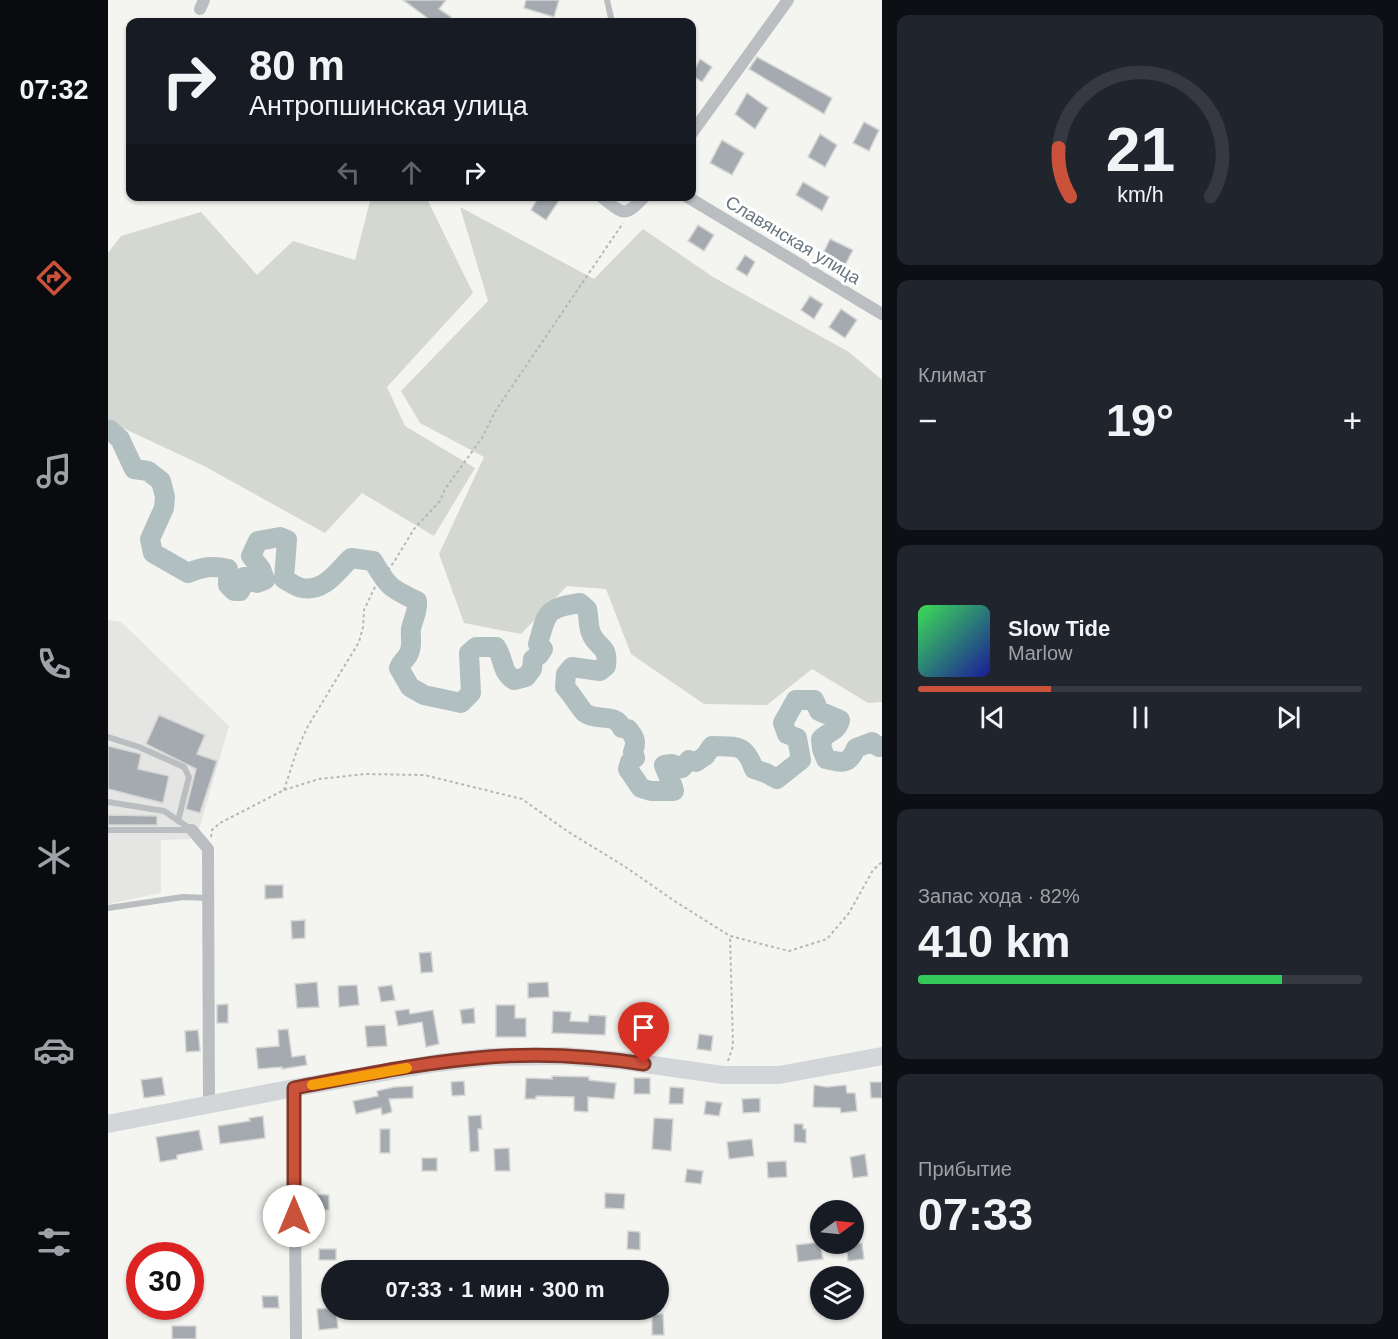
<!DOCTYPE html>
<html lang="ru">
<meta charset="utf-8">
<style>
body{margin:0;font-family:Helvetica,sans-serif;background:#20242c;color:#f1f3f6;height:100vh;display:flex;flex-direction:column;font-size:22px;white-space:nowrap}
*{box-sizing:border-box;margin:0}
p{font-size:20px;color:#9ea1a6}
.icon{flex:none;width:33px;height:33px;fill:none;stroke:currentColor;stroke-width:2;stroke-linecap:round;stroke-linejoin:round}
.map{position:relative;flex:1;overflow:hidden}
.drawer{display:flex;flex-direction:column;gap:15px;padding:15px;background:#0d0f14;width:516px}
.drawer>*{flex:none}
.top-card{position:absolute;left:18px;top:18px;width:570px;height:183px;border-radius:12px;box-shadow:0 2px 4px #0004;background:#171b24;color:#f1f3f6;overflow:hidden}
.needle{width:39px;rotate:75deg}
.buttons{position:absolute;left:702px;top:1200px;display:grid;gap:12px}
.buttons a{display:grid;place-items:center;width:54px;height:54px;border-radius:50%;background:#171b24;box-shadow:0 2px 4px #0004;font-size:30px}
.speed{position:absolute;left:18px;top:1242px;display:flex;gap:12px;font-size:30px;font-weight:700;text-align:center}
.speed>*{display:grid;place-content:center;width:78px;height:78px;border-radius:50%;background:#171b24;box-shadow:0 2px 4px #0004;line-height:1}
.speed .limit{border:9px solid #d22;background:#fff;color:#111}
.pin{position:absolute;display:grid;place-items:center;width:51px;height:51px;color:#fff;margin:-62px -26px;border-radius:50% 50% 50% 0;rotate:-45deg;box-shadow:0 0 6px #0007}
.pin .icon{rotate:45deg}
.me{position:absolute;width:66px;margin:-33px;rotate:0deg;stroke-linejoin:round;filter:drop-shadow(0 0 4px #0008)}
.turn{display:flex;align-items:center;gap:21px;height:126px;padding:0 24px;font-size:27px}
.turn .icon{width:78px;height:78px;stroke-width:2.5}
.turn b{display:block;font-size:42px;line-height:51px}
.lanes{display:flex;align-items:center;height:57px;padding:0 24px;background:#0003;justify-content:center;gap:30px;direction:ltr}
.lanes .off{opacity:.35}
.big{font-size:45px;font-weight:700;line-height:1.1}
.drawer .card{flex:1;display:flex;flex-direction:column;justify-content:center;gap:9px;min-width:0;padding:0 21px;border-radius:12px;background:#20242c}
.drawer .dial{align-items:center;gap:0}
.dial svg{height:156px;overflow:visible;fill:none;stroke:#363941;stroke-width:7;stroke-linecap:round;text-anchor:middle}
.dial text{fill:#f1f3f6;stroke:none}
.song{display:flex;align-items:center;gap:18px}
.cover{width:72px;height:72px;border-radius:9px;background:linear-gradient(135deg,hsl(130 70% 55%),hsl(240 70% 35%))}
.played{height:6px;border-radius:3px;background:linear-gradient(90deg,#cb523a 30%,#363941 30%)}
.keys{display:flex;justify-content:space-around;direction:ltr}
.heat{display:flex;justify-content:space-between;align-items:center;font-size:33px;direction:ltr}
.charge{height:9px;border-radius:4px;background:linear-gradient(90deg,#34c759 82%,#363941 0)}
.trip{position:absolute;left:213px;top:1260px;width:348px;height:60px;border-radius:30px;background:#171b24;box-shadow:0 2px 4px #0004;font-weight:700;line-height:60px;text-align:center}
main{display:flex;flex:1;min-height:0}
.tab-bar{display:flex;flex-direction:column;width:108px;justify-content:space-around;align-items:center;background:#090b0e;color:#9ea1a6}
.tab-bar .icon{width:42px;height:42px}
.tab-bar .on{color:#cb523a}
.tab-bar b{font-size:27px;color:#f1f3f6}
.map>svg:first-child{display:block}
</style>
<main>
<nav class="tab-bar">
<b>07:32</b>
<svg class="icon on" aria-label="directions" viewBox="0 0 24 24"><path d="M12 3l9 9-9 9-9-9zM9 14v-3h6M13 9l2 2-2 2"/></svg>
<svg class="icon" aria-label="music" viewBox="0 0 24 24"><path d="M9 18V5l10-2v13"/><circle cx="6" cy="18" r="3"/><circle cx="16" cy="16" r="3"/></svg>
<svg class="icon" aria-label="phone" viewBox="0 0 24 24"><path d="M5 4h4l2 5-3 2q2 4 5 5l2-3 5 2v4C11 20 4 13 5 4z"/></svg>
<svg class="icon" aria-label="climate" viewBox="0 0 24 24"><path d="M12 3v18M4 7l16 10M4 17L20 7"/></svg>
<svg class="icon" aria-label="car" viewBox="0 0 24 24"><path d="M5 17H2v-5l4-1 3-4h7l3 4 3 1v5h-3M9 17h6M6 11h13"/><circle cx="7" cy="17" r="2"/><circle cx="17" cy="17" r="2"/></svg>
<svg class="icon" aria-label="filters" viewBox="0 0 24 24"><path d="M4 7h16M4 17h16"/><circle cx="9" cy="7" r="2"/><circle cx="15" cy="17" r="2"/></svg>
</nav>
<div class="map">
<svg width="774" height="1339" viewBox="0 0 774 1339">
<rect width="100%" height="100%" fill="#f4f4f1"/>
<polygon fill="#e5e5e4" points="0,620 13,622 121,726 92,826 82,839 53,840 53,893 0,904"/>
<g fill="#d4d8d1">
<polygon points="263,197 318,197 365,293 279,387 297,426 367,468 326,536 254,493 217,533 96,466 0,421 0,253 13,236 93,212 149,275 185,241 247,260"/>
<polygon points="352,207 486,279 535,229 605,277 741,352 774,380 774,702 760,703 704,669 659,705 596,704 523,654 498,589 459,586 413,634 356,623 331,554 376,457 312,423 293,391 380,301"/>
</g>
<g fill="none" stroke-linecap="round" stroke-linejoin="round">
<path stroke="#b2bfc1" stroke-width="20" d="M 0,431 L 2,430 L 12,439 L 26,469 L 40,471 L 53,481 L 57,497 L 56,508 L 42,539 L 45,553 L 80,573 C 94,567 105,565 120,569 L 120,585 L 126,591 L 132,591 L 135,585 L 136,577 L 149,583 L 157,580 L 153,569 L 143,556 L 150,541 L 172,537 L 179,540 L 176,579 C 182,582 188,587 194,588 C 217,592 229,571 243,558 L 265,561 C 280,587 282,588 309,601 C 310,612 305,619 303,629 C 302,637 305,645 301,653 C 299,659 293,661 291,668 L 302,687 L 316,695 L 353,703 L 363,693 L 361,653 L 368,647 L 388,647 C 396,658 393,672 406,680 L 418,677 L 424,669 L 425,659 L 431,655 L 435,649 L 430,644 C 439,614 436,608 472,603 L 479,609 C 481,617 480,626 483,633 C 489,649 501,644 498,666 L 492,671 L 464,667 L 458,674 L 457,687 C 463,693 474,711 477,713 C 490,722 507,712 514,728 L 520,729 C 527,737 529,742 525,752 L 527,758 L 522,762 L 520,769 L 533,788 L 543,791 L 566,791 C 564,781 559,775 556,765 L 564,764 L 574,768 L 581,760 L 588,762 L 597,756 L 604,746 C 629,747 637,743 646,769 L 658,773 L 669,779 L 693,760 L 689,738 L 679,734 L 675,723 L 688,700 L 706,700 L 711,711 L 732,720 C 730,731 720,732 713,739 L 714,749 L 718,759 C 734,763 741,765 748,748 L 764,742 L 771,747 L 774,746"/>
</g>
<g fill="#a4aaaf" stroke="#d5d5d4" stroke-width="1.5">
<polygon points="295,0 338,0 331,9 343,17 339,22 325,22"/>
<polygon points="418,0 451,0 446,17 416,8"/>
<polygon points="649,57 724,98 716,114 641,69"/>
<polygon points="592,59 604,67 594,82 584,75"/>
<polygon points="639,93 660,108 647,129 627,114"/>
<polygon points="756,122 771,130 761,151 745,143"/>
<polygon points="712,134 729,145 717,167 700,157"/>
<polygon points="614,140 636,153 624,175 602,163"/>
<polygon points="695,182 721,197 714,211 688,195"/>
<polygon points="431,196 454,196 438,220 423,210"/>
<polygon points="590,225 606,235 596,251 580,241"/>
<polygon points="722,239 745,250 737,265 715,254"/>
<polygon points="637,255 647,262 639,276 628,269"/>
<polygon points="702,296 715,304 706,319 693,310"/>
<polygon points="733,309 749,320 737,338 721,327"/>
<polygon points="51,715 97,735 89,754 109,761 92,813 78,809 88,769 38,744"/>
<polygon points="0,746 33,754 30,769 61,776 55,803 0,789"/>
<polygon points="0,815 49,816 49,825 0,825"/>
<polygon points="157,885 175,885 175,898 157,899"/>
<polygon points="197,920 197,938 184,939 183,921"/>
<polygon points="323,952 325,972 313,973 311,953"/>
<polygon points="209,982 211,1007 189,1008 187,984"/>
<polygon points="440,982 441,997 420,998 420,983"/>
<polygon points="249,985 251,1005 231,1007 230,986"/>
<polygon points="284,985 287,1000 273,1002 270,987"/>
<polygon points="120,1004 120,1023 109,1023 109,1005"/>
<polygon points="388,1005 407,1005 407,1018 418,1018 418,1037 388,1037"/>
<polygon points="366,1008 367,1023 354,1024 352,1010"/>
<polygon points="301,1009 302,1014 325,1010 331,1044 318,1047 314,1022 290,1026 287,1011"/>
<polygon points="445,1011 463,1012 462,1021 480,1022 481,1015 498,1016 497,1035 444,1033"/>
<polygon points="540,1014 553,1016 551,1031 537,1029"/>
<polygon points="277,1025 279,1046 259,1047 257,1026"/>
<polygon points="180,1029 184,1057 197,1055 199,1065 174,1069 174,1067 150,1069 148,1048 171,1046 170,1030"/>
<polygon points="90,1030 92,1051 78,1052 77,1031"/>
<polygon points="591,1034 605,1036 603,1051 589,1049"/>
<polygon points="444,1076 481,1077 481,1080 508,1083 506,1099 480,1097 480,1112 466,1111 466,1097 428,1096 428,1099 417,1099 418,1078 444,1079"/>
<polygon points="54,1077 57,1095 36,1098 33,1080"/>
<rect x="526" y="1078" width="16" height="16"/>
<polygon points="356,1081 357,1095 344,1096 343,1082"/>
<polygon points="762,1082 774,1082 774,1098 763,1098"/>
<polygon points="706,1085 719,1087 738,1085 739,1093 747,1093 749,1111 733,1113 732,1108 705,1107"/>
<polygon points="305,1086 305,1098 281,1099 284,1112 274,1115 273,1108 248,1114 245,1101 270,1096 269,1091 286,1087"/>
<polygon points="562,1087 576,1088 575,1104 561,1104"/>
<polygon points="652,1098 652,1112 635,1113 634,1099"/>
<polygon points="598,1101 614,1103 611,1116 596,1114"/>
<polygon points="373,1115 374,1129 370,1129 371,1151 362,1152 360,1116"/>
<polygon points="155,1116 157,1138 112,1144 110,1126 142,1121 141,1118"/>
<polygon points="546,1118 565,1119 563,1151 544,1149"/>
<polygon points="686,1124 695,1124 695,1129 698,1129 698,1143 686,1142"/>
<rect x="272" y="1129" width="10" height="24"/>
<polygon points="91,1130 95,1150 69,1155 69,1159 52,1162 48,1137"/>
<polygon points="644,1139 646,1156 621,1159 619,1142"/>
<polygon points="401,1148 402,1171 387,1171 386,1149"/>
<polygon points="757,1154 760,1176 745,1178 742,1157"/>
<rect x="314" y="1158" width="15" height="13"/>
<polygon points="678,1161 679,1177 660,1178 659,1162"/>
<polygon points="579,1169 595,1171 593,1184 577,1182"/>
<polygon points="497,1193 517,1194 516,1209 497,1208"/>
<polygon points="195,1194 221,1195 221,1210 195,1209"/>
<polygon points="520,1231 532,1232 532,1250 519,1249"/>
<polygon points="712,1242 715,1259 690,1262 688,1245"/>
<polygon points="754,1243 756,1259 740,1261 738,1245"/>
<rect x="211" y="1249" width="17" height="11"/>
<polygon points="154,1296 170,1296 171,1308 155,1308"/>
<polygon points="224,1308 224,1310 228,1310 230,1328 211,1330 209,1309"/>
<polygon points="544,1314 555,1314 556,1335 544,1335"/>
<rect x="64" y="1326" width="24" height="13"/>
</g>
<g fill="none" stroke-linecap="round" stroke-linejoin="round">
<g stroke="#b4b7b9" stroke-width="2" stroke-dasharray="3 3" stroke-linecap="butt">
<polyline points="176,790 189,750 200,726 251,642 255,627 256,610 267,587 286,562 306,529 332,501 337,489 374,438 388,410 515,223"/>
<polyline points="103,837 104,830 112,823 176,790 211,779 258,774 316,775 414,799 459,831 516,866 568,902 622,936 681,951 719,939 741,913 765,870 774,862"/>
<polyline points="620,1061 625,1046 622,936"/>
</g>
<g stroke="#babec0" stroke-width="6">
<polyline points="499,0 504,22"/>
<polyline points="0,737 31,747 76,767 81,777 70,821"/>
<polyline points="0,802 56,811 84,830"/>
<polyline points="0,830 84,830"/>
<polyline points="0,908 75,897 101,898"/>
</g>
<g stroke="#babec0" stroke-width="12">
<polyline points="92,9 96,0"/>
<polyline points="584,133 680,0"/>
<path d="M 492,196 C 516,214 515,219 537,196"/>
<polyline points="578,196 774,314"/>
<polyline points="84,830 100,849 101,1105"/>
<polyline points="186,1088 188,1339"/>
</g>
<polyline stroke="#d2d6d9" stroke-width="18" points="0,1124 186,1088 329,1063 382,1057 456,1056 516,1061 615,1075 671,1075 774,1056"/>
</g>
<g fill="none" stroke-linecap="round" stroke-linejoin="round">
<g stroke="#843526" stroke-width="15">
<path id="route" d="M 186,1216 L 186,1088 C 250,1076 315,1062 381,1057 C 432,1053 485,1056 536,1064"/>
</g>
<use href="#route" stroke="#cb523a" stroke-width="10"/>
<polyline stroke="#f59e0b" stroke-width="10" points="204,1085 299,1068"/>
</g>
<g text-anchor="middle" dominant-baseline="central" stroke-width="6" stroke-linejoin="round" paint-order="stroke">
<g font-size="18" fill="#67757e" stroke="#fff">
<text transform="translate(685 240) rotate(31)">Славянская улица</text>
</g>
</g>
</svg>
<div class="buttons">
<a><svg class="needle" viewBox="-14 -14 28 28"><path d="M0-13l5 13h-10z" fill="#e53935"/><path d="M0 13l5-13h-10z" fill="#9ea1a6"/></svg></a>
<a><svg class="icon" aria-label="layers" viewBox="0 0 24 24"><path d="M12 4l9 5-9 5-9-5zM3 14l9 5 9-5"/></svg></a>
</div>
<div class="speed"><div class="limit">30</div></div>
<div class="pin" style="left:536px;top:1064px;background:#d93025"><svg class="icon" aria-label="arrive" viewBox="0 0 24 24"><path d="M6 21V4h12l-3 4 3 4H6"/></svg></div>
<svg class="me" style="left:186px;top:1216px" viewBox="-20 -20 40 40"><circle r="19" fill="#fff"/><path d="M0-13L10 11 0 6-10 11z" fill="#cb523a"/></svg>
<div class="trip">07:33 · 1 мин · 300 m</div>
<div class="top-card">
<div class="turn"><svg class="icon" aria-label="right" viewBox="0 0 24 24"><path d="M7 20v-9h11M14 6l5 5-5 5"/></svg><div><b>80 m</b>Антропшинская улица</div></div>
<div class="lanes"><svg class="icon off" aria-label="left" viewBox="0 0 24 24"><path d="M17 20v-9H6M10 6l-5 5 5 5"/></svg><svg class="icon off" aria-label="ahead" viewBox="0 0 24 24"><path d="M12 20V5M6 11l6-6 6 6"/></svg><svg class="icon" aria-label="right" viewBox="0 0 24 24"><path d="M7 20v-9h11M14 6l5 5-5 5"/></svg></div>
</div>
</div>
<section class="drawer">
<div class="card dial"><svg viewBox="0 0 100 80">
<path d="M14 69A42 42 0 1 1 86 69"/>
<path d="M14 69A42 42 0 0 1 8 44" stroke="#cb523a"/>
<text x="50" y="56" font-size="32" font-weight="700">21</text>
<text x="50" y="72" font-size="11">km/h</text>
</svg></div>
<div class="card"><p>Климат</p>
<div class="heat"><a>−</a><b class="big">19°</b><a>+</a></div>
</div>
<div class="card">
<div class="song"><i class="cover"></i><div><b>Slow Tide</b><p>Marlow</p></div></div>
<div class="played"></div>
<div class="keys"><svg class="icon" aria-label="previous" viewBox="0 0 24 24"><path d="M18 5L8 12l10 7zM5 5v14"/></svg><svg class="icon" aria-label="pause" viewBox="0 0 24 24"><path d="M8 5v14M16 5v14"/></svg><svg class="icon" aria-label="next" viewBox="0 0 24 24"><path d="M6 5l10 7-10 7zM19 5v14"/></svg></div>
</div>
<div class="card"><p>Запас хода · 82%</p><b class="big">410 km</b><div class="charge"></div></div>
<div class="card"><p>Прибытие</p><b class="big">07:33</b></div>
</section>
</main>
